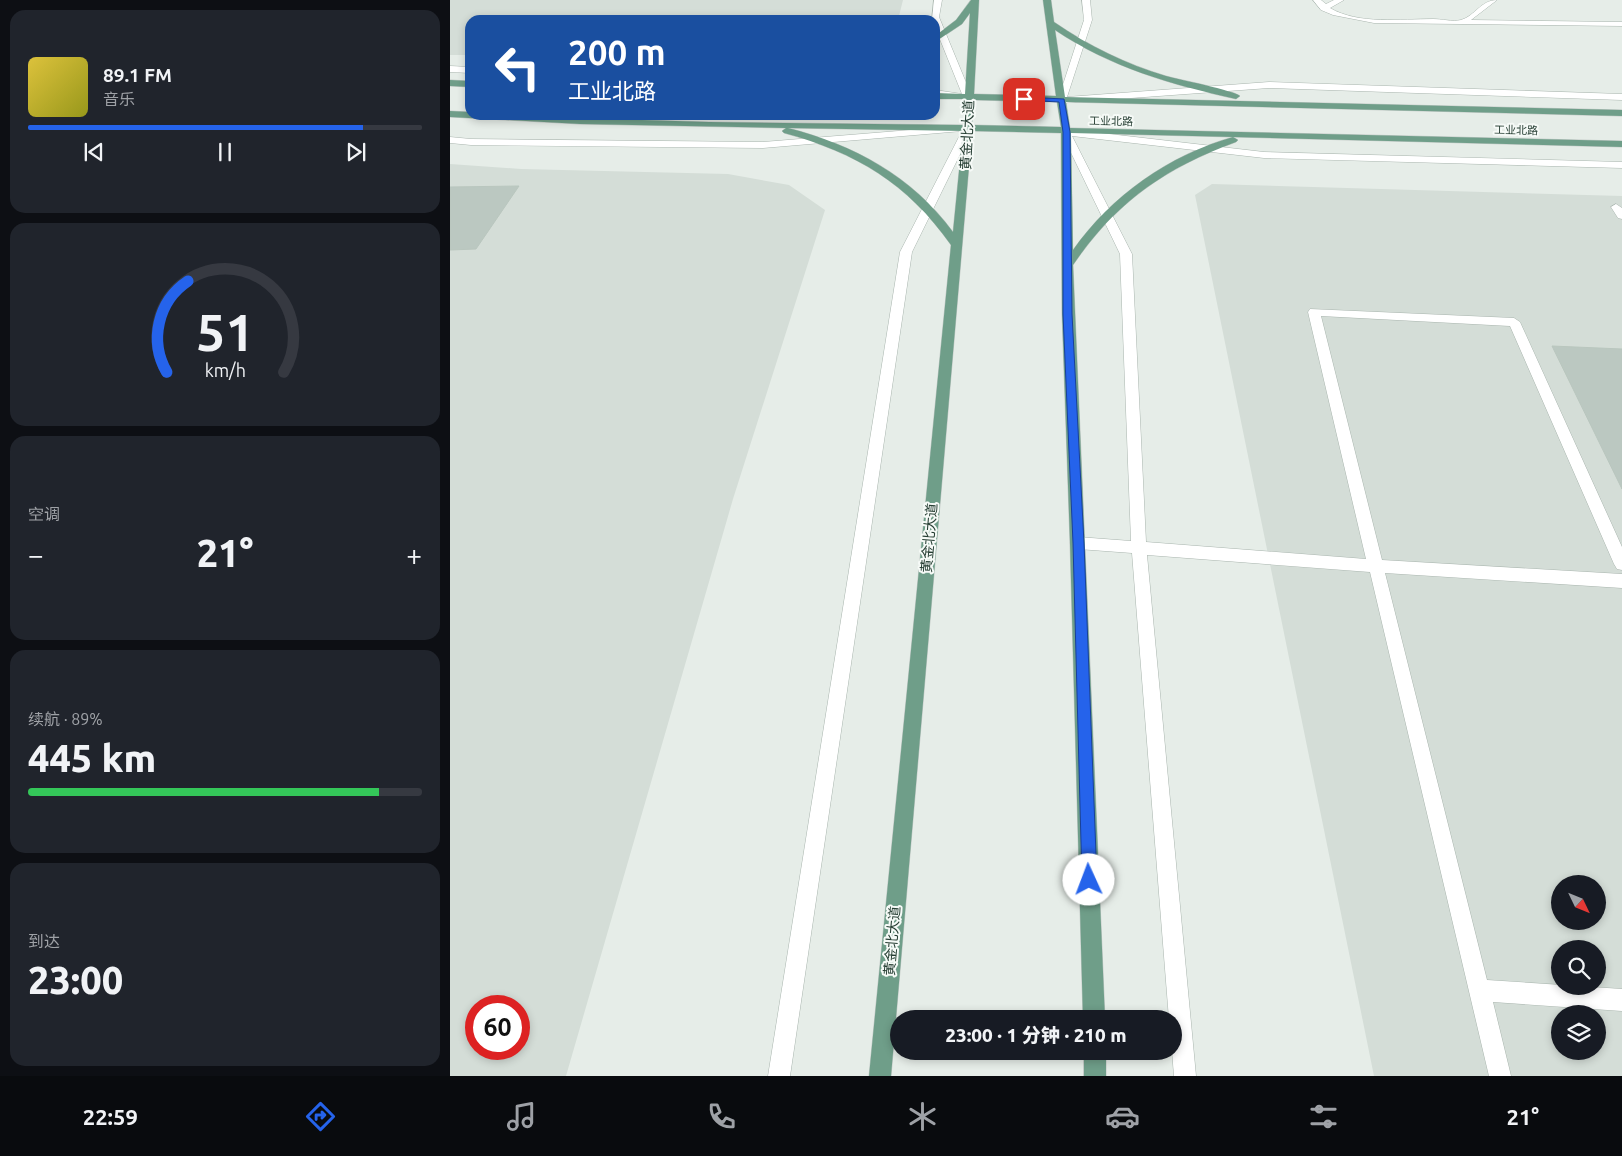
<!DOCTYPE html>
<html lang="zh">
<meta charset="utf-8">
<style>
body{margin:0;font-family:Ubuntu,"Noto Sans SC",sans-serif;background:#20242c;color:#f1f3f6;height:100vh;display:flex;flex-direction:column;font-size:19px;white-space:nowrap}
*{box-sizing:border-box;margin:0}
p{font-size:16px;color:#9ea1a6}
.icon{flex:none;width:28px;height:28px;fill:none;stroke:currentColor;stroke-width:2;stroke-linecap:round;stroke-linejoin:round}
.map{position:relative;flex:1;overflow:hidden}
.sheet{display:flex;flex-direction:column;gap:10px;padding:10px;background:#0d0f14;width:450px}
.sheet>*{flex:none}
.banner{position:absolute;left:15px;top:15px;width:475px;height:105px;border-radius:15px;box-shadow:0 2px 8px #0003;background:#1a4fa0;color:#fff;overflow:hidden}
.needle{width:32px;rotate:133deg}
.fabs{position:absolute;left:1101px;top:875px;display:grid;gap:10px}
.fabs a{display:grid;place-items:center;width:55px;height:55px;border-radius:50%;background:#171b24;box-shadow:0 2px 8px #0003;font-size:25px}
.speed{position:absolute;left:15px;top:995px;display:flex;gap:10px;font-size:25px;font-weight:700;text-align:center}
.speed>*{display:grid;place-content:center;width:65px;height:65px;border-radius:50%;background:#171b24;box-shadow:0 2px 8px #0003;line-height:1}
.speed .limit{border:8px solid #d22;background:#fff;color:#111}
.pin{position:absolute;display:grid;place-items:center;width:42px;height:42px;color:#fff;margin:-21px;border-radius:10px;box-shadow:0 2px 8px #0006}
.me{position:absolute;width:55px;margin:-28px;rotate:358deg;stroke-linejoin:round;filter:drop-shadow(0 0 4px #0008)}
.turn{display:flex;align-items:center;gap:18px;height:105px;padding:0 20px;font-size:22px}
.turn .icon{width:65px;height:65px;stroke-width:2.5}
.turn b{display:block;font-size:35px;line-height:42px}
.big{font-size:38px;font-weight:800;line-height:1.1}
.sheet .tile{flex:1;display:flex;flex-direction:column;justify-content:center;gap:8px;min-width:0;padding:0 18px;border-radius:15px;background:#20242c}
.sheet .dial{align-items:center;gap:0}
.dial svg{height:130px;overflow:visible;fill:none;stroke:#363941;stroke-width:7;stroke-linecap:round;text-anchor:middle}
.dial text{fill:#f1f3f6;stroke:none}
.song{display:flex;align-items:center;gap:15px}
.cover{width:60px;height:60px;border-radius:8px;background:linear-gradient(135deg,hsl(50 70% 55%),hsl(60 70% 35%))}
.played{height:5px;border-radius:2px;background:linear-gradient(90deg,#2563eb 85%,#363941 85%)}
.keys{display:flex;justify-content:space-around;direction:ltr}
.heat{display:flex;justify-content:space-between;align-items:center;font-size:28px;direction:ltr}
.charge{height:8px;border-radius:4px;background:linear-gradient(90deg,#34c759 89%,#363941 0)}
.trip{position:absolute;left:440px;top:1010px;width:292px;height:50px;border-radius:25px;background:#171b24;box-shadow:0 2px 8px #0003;font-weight:800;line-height:50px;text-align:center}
.tabs{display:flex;height:80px;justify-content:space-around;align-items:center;background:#090b0e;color:#9ea1a6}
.tabs .icon{width:35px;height:35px}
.tabs .active{color:#2563eb}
.tabs b{font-size:22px;color:#f1f3f6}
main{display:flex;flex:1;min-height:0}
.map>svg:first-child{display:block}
</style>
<main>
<section class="sheet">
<div class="tile">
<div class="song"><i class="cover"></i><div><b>89.1 FM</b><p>音乐</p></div></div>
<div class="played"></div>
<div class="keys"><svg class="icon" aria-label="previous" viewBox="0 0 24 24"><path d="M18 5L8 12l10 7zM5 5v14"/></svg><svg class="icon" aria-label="pause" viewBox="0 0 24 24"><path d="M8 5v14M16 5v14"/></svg><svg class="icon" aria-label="next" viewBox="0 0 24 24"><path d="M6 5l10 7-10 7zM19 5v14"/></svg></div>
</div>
<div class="tile dial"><svg viewBox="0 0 100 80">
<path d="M14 69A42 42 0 1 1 86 69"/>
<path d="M14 69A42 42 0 0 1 27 13" stroke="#2563eb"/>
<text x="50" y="56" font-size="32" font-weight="700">51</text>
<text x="50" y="72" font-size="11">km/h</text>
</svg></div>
<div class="tile"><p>空调</p>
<div class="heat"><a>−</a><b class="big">21°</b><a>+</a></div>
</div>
<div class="tile"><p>续航 · 89%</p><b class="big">445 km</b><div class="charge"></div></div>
<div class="tile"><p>到达</p><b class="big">23:00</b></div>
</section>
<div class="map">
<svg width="1172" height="1076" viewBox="0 0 1172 1076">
<rect width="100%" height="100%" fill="#e6ede8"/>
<g fill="#d4ddd7" fill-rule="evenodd">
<polygon points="0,0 453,0 448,20 20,20 20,55 0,55"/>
<path d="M 0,164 L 71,169 L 278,174 L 339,185 L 375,210 L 283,499 L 116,1076 L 0,1076 ZM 26,1006 L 69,1006 L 69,1049 L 26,1049 Z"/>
<path d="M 762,184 L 1172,196 L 1172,1076 L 924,1076 L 745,195 ZM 1110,884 L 1148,884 L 1148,921 L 1110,921 ZM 1110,949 L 1148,949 L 1148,986 L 1110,986 ZM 1110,1014 L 1148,1014 L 1148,1051 L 1110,1051 Z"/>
</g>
<g fill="#bbc8c1" stroke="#b9c6be">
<polygon points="69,186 26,249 0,250 0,187"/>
<polygon points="1102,346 1172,349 1172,489"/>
</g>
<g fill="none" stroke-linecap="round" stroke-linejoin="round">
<g stroke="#a9b5ae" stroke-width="1">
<g id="minor">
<polygon points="484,0 492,0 489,17 522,97 521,99 485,96 485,90 512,94 485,27 485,20 482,20"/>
<polygon points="632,0 640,0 642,20 617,97 819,82 1172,94 1172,100 819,88 612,103 608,100 634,20"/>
<path d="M 863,0 L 871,0 L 876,4 L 884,0 L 894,0 L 880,8 C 909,25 951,19 983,19 C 991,19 1003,22 1011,20 C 1025,16 1031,0 1047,0 L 1021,20 L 1172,22 L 1172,26 L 924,23 L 883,15 L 871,10 Z"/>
<polygon points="0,66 20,67 20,73 0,72"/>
<polygon points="518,125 523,128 462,252 340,1076 318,1076 450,252 512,131 313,148 21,145 0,143 0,137 21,139 313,142 510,126 514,128"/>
<polygon points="616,129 814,152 1172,162 1172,168 814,158 622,136 682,254 696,542 916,559 858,312 860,309 1064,318 1070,322 1172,547 1172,570 1167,569 1164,564 1060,326 871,316 932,560 1172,574 1172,588 935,573 1037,980 1172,989 1172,1011 1043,1002 1061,1076 1039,1076 920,572 697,555 746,1076 724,1076 722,1051 724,1051 724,1019 719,1019 682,553 628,549 623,547 620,543 623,539 628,537 681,541 670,254 611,132"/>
<polygon points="1166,204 1172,208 1172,219 1168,218 1161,207"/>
</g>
</g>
<g stroke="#c2c9c6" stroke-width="1">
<g id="major">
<path d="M 521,0 L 529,0 L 524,94 L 606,96 L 593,0 L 601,0 L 604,22 C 639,46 676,64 716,76 C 730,80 783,90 790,96 L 786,99 C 722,85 660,67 605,30 L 615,97 L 1172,110 L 1172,116 L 616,102 L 620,128 L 1172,141 L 1172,147 L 783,137 L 788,140 L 786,142 C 715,168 666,202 623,265 L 655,1019 L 633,1019 L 620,543 L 612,314 L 611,133 L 522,131 L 441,1076 L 419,1076 L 501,245 C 457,183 407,153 334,133 L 332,131 L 336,128 L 130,124 L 0,117 L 0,111 L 20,112 L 20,115 L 259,122 L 513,125 L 515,99 L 485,99 L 485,93 L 515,94 L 520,13 L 512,24 L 485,42 L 485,36 L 506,20 ZM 524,100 L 607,102 L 611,127 L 522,125 ZM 338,128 L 513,131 L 503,232 C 462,176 404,145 338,128 ZM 621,133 L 783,137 C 719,155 661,196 623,250 Z"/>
<polygon points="0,80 20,81 20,87 0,86"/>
<rect x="634" y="1051" width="22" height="25"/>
</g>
</g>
<use href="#minor" fill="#fff" fill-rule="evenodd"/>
<use href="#major" fill="#6f9e89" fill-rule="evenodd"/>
</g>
<polygon fill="#2563eb" stroke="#184099" points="574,97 614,99 620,132 622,314 634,543 647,880 644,885 639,887 634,885 632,880 623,543 613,314 613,132 609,102 572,100 571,99"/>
<g text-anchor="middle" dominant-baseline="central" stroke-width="4" stroke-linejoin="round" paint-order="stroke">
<g font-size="11" fill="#263e33" stroke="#f6faf7">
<text transform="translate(661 121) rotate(1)">工业北路</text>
<text transform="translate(1066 130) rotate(1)">工业北路</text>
</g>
<g font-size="14" fill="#263e33" stroke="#f6faf7">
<text transform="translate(517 135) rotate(-87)">黄金北大道</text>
<text transform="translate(479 538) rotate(-85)">黄金北大道</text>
<text transform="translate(442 941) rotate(-85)">黄金北大道</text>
</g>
</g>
</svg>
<div class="fabs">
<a><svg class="needle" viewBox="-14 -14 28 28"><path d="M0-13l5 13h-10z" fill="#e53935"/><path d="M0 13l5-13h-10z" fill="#9ea1a6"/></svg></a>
<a><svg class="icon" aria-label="search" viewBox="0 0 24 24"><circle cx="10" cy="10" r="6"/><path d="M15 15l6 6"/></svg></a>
<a><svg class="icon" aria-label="layers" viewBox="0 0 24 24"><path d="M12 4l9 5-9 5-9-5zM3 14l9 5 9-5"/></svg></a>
</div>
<div class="speed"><div class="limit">60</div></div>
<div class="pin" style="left:574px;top:99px;background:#d93025"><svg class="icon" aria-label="arrive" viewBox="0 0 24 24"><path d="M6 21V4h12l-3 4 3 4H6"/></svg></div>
<svg class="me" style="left:639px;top:880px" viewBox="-20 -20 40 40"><circle r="19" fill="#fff"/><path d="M0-13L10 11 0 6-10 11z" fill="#2563eb"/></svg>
<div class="trip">23:00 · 1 分钟 · 210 m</div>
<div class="banner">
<div class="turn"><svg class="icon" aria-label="left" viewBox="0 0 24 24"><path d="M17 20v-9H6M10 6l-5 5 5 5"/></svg><div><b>200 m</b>工业北路</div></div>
</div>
</div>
</main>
<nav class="tabs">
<b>22:59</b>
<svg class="icon active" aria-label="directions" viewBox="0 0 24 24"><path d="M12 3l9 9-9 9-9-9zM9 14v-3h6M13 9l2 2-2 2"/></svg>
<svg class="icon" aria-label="music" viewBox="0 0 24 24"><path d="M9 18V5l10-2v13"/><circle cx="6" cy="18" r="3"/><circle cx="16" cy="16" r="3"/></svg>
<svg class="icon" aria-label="phone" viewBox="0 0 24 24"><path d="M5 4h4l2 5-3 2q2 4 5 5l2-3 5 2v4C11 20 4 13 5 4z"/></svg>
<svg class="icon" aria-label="climate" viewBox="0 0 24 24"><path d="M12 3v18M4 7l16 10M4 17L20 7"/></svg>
<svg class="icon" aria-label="car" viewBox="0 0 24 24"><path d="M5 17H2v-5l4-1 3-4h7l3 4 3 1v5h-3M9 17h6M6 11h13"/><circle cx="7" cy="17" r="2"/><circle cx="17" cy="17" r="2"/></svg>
<svg class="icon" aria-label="filters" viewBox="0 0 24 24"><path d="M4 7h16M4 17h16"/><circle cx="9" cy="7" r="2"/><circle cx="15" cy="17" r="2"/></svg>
<b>21°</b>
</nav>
